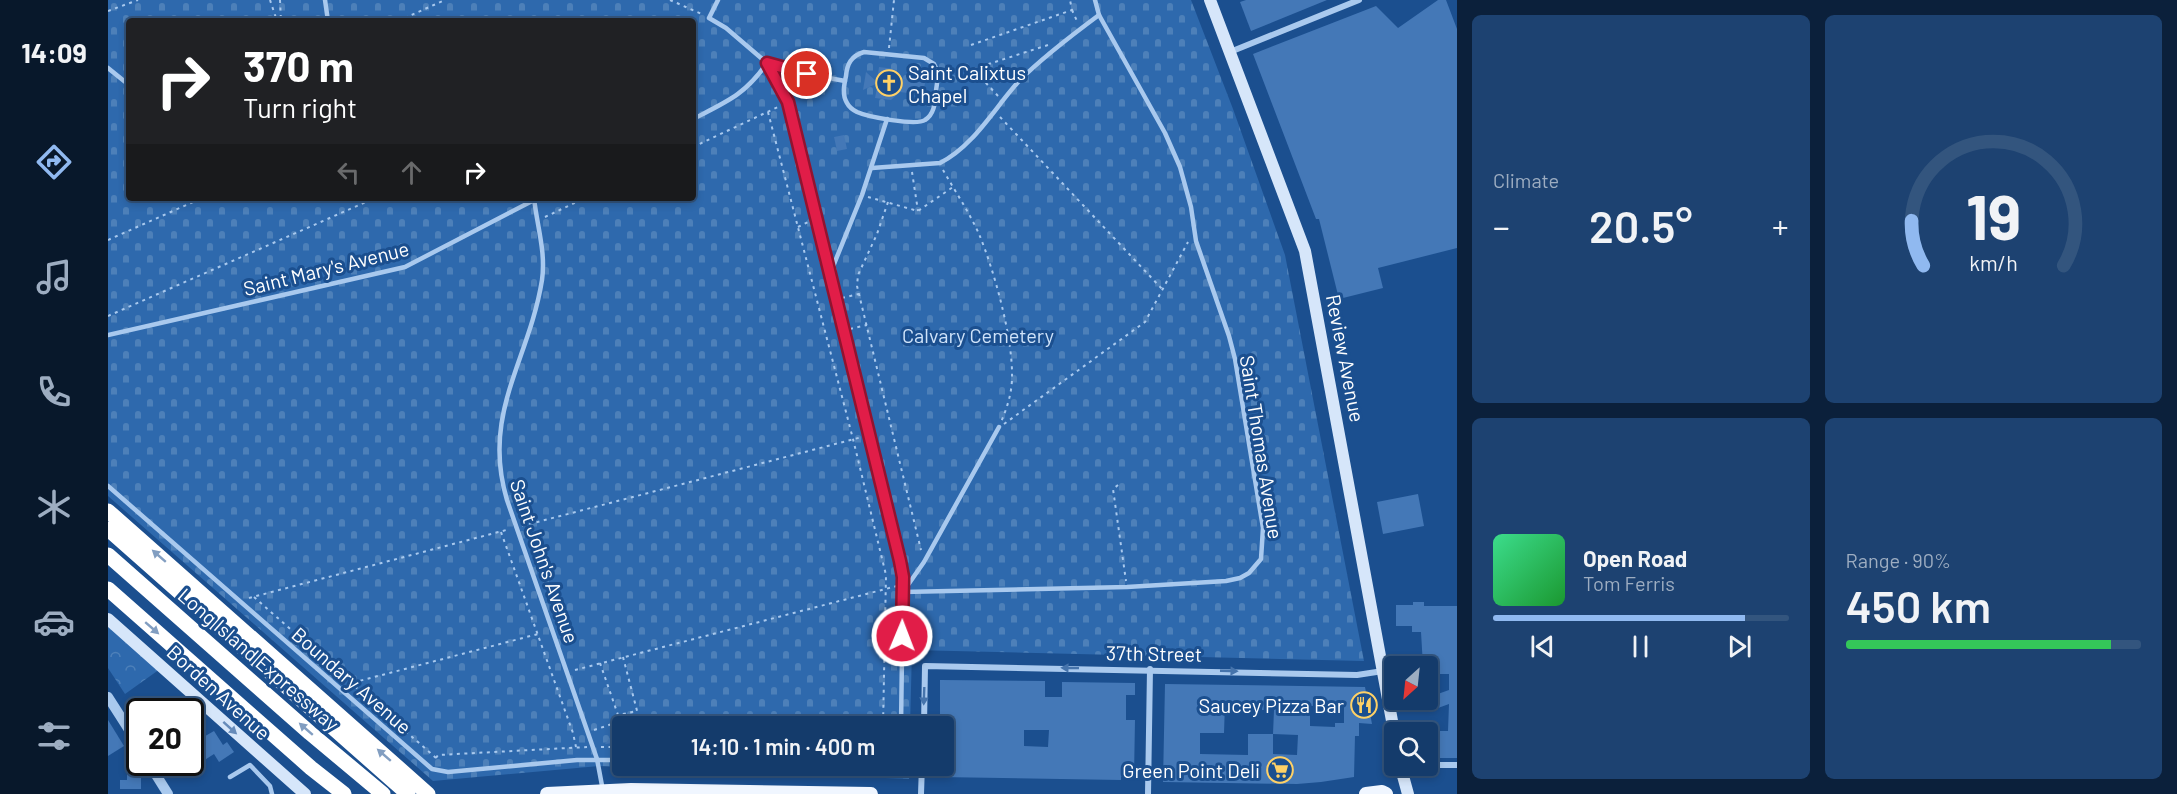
<!DOCTYPE html>
<meta charset="utf-8">
<style>
body{margin:0;font-family:Barlow,sans-serif;background:#1d4271;color:#f1f3f6;height:100vh;display:flex;flex-direction:column;font-size:22px;white-space:nowrap}
*{box-sizing:border-box;margin:0}
p{font-size:20px;color:#9dadc1}
.icon{flex:none;width:33px;height:33px;fill:none;stroke:currentColor;stroke-width:2;stroke-linecap:round;stroke-linejoin:round}
.map{position:relative;flex:1;overflow:hidden}
.drawer{display:flex;flex-direction:column;gap:15px;padding:15px;background:#0b203b;width:720px}
.drawer>*{flex:none}
.top-card{position:absolute;left:18px;top:18px;width:570px;height:183px;border-radius:6px;box-shadow:0 3px 9px #0003,0 0 0 2px #33557e;background:#202124;color:#fff;overflow:hidden}
.needle{width:39px;rotate:207deg}
.controls{position:absolute;left:1276px;top:656px;display:grid;gap:12px}
.controls a{display:grid;place-items:center;width:54px;height:54px;border-radius:6px;background:#143b6b;box-shadow:0 3px 9px #0003,0 0 0 2px #33557e;font-size:30px}
.speed{position:absolute;left:18px;top:698px;display:flex;gap:12px;font-size:30px;font-weight:700;text-align:center}
.speed>*{display:grid;place-content:center;width:78px;height:78px;border-radius:50%;background:#143b6b;box-shadow:0 3px 9px #0003,0 0 0 2px #33557e;line-height:1}
.speed .limit{border:3px solid #111;border-radius:9px;background:#fff;color:#111}
.pin{position:absolute;display:grid;place-items:center;width:51px;height:51px;color:#fff;margin:-26px;border:3px solid #fff;border-radius:50%;box-shadow:0 2px 6px #0007}
.me{position:absolute;width:66px;margin:-33px;rotate:1deg;stroke-linejoin:round;filter:drop-shadow(0 0 4px #0008)}
.turn{display:flex;align-items:center;gap:21px;height:126px;padding:0 18px;font-size:27px}
.turn .icon{width:78px;height:78px;stroke-width:2.5}
.turn b{display:block;font-size:42px;line-height:51px}
.lanes{display:flex;align-items:center;height:57px;padding:0 18px;background:#0003;justify-content:center;gap:30px;direction:ltr}
.lanes .off{opacity:.35}
.big{font-size:45px;font-weight:600;line-height:1.1}
.drawer .widget{flex:1;display:flex;flex-direction:column;justify-content:center;gap:9px;min-width:0;padding:0 21px;border-radius:9px;background:#1d4271}
.drawer .dial{align-items:center;gap:0}
.dial svg{height:156px;overflow:visible;fill:none;stroke:#33557e;stroke-width:7;stroke-linecap:round;text-anchor:middle}
.dial text{fill:#f1f3f6;stroke:none}
.song{display:flex;align-items:center;gap:18px}
.cover{width:72px;height:72px;border-radius:9px;background:linear-gradient(135deg,hsl(150 70% 55%),hsl(130 70% 35%))}
.played{height:6px;border-radius:3px;background:linear-gradient(90deg,#90b9f0 85%,#33557e 85%)}
.keys{display:flex;justify-content:space-around;direction:ltr}
.heat{display:flex;justify-content:space-between;align-items:center;font-size:33px;direction:ltr}
.charge{height:9px;border-radius:4px;background:linear-gradient(90deg,#34c759 90%,#33557e 0)}
.drawer .tiles{flex:1;display:grid;gap:15px;grid-template-columns:repeat(2,1fr)}
.trip{position:absolute;left:504px;top:716px;width:342px;height:60px;border-radius:6px;background:#143b6b;box-shadow:0 3px 9px #0003,0 0 0 2px #33557e;font-weight:600;line-height:60px;text-align:center}
main{display:flex;flex:1;min-height:0}
.tabs{display:flex;flex-direction:column;width:108px;justify-content:space-around;align-items:center;background:#08182b;color:#9dadc1}
.tabs .icon{width:42px;height:42px}
.tabs .current{color:#90b9f0}
.tabs b{font-size:27px;color:#f1f3f6}
.map>svg:first-child{display:block}
</style>
<main>
<nav class="tabs">
<b>14:09</b>
<svg class="icon current" aria-label="directions" viewBox="0 0 24 24"><path d="M12 3l9 9-9 9-9-9zM9 14v-3h6M13 9l2 2-2 2"/></svg>
<svg class="icon" aria-label="music" viewBox="0 0 24 24"><path d="M9 18V5l10-2v13"/><circle cx="6" cy="18" r="3"/><circle cx="16" cy="16" r="3"/></svg>
<svg class="icon" aria-label="phone" viewBox="0 0 24 24"><path d="M5 4h4l2 5-3 2q2 4 5 5l2-3 5 2v4C11 20 4 13 5 4z"/></svg>
<svg class="icon" aria-label="climate" viewBox="0 0 24 24"><path d="M12 3v18M4 7l16 10M4 17L20 7"/></svg>
<svg class="icon" aria-label="car" viewBox="0 0 24 24"><path d="M5 17H2v-5l4-1 3-4h7l3 4 3 1v5h-3M9 17h6M6 11h13"/><circle cx="7" cy="17" r="2"/><circle cx="17" cy="17" r="2"/></svg>
<svg class="icon" aria-label="filters" viewBox="0 0 24 24"><path d="M4 7h16M4 17h16"/><circle cx="9" cy="7" r="2"/><circle cx="15" cy="17" r="2"/></svg>
</nav>
<div class="map">
<svg width="1349" height="794" viewBox="0 0 1349 794">
<defs>
<pattern id="cemetery-stones" width="16" height="16" patternUnits="userSpaceOnUse" patternTransform="scale(1.5)"><rect width="16" height="16" fill="#2e69ad"/><path d="M2 7V4a2 2 0 0 1 4 0v3zM10 15v-3a2 2 0 0 1 4 0v3z" fill="#4d80b9"/></pattern>
<pattern id="park-crowns" width="20" height="18" patternUnits="userSpaceOnUse" patternTransform="scale(1.5)"><rect width="20" height="18" fill="#2e69ad"/><path d="M2 6a3 3 0 1 1 6 0M12 15a3 3 0 1 1 6 0" fill="none" stroke="#4d80b9"/></pattern>
</defs>
<rect width="100%" height="100%" fill="#1b4f8f"/>
<path fill="url(#cemetery-stones)" fill-rule="evenodd" d="M 0,0 L 1083,0 L 1125,109 L 1177,255 L 1256,661 L 804,650 L 802,726 L 514,726 L 514,765 L 802,765 L 801,779 L 491,766 L 325,781 L 0,496 ZM 21,21 L 585,21 L 585,198 L 21,198 Z"/>
<polygon fill="url(#park-crowns)" points="0,626 52,669 17,694 0,668"/>
<g fill="#4478b7" fill-rule="evenodd">
<polygon points="1138,0 1219,0 1143,31 1132,2"/>
<polygon points="1330,0 1338,0 1349,29 1349,248 1270,268 1275,288 1231,299 1211,219 1208,219 1145,54 1268,6 1290,28"/>
<polygon points="771,67 787,69 795,79 817,83 815,95 792,92 783,100 767,98 770,83 755,90 758,72 769,82"/>
<polygon points="736,135 739,149 729,151 726,137"/>
<polygon points="1310,494 1316,526 1275,534 1269,502"/>
<polygon points="1305,602 1316,602 1316,606 1349,606 1349,758 1324,758 1324,731 1340,731 1341,704 1330,708 1327,695 1341,690 1341,674 1320,674 1320,666 1315,666 1313,632 1304,632 1304,626 1288,626 1288,605 1305,605"/>
<path d="M 832,680 L 937,681 L 937,697 L 954,697 L 954,682 L 1027,683 L 1027,695 L 1018,695 L 1018,720 L 1027,720 L 1026,777 L 1013,777 L 1013,780 L 831,777 L 831,765 L 836,765 L 836,726 L 832,726 ZM 916,730 L 941,730 L 940,747 L 916,746 Z"/>
<path d="M 1057,684 L 1257,687 L 1264,724 L 1251,723 L 1251,736 L 1247,736 L 1246,777 L 1213,782 L 1189,784 L 1055,782 ZM 1117,703 L 1154,704 L 1154,710 L 1166,710 L 1165,734 L 1140,734 L 1140,755 L 1092,754 L 1092,733 L 1116,733 ZM 1236,705 L 1236,723 L 1227,723 L 1227,727 L 1202,726 L 1202,706 ZM 1165,734 L 1190,735 L 1189,755 L 1165,754 Z"/>
<polygon points="0,720 16,746 0,756"/>
<polygon points="82,723 92,739 106,731 115,745 119,742 126,752 111,762 106,754 78,772 72,762 82,762"/>
<polygon points="514,723 514,742 497,744 503,736 503,725"/>
<polygon points="19,771 33,772 33,789 12,789 12,780 19,780"/>
</g>
<g fill="none" stroke-linecap="round" stroke-linejoin="round">
<g stroke="#a9c9ee" stroke-width="2" stroke-dasharray="3 4.5" stroke-linecap="butt">
<polyline points="162,0 169,21"/>
<polyline points="172,0 173,21"/>
<polyline points="562,0 596,15"/>
<polyline points="964,10 969,21"/>
<polyline points="0,11 30,0"/>
<polyline points="290,21 337,0"/>
<polyline points="863,45 964,10 962,0"/>
<polyline points="781,48 786,0"/>
<polyline points="890,96 865,69 940,45"/>
<polyline points="660,112 745,439 778,575 775,726"/>
<polyline points="892,117 1055,290"/>
<polyline points="585,147 672,106"/>
<path d="M 835,170 C 847,191 861,212 871,234 C 886,270 905,338 904,377 C 904,393 899,408 893,422"/>
<polyline points="804,172 810,211"/>
<polyline points="760,197 810,211 845,187"/>
<polyline points="780,202 769,234 750,275 749,286 813,550"/>
<polyline points="437,217 477,198"/>
<polyline points="690,227 700,222"/>
<polyline points="0,240 94,198"/>
<polyline points="734,298 751,294"/>
<polyline points="0,316 267,198"/>
<polyline points="742,329 759,325"/>
<polyline points="896,424 1037,322 1080,242"/>
<polyline points="1010,485 1005,489 1018,581"/>
<polyline points="414,526 754,437"/>
<polyline points="393,532 465,733 468,747"/>
<polyline points="146,597 328,758"/>
<polyline points="141,598 402,529"/>
<polyline points="515,657 533,726"/>
<polyline points="492,663 510,715 529,711"/>
<polyline points="467,670 789,586"/>
<polyline points="240,689 251,681 430,634"/>
<polyline points="486,730 507,723 510,715"/>
<polyline points="493,747 514,747"/>
<polyline points="328,758 330,755 479,747"/>
</g>
<g stroke="#a9c9ee" stroke-width="4.5">
<polyline points="217,0 220,21"/>
<polyline points="610,0 601,18 618,28 659,63 699,74 737,81"/>
<path d="M 756,52 L 816,58 L 826,64 C 832,73 829,81 828,91 C 827,101 827,114 817,120 C 808,126 760,117 749,112 C 745,110 741,107 739,103 C 734,95 736,85 738,76 C 739,64 743,56 756,52 Z"/>
<polyline points="659,63 679,102 792,561 795,584 793,726"/>
<polyline points="0,68 21,85"/>
<path d="M 585,119 C 618,102 637,95 659,63"/>
<path d="M 764,168 L 832,163 C 866,146 887,107 912,80 C 936,56 964,35 991,15"/>
<path d="M 426,198 C 429,226 438,252 434,280 C 421,361 373,414 399,500 L 489,759 L 495,791"/>
<polyline points="722,274 754,195 779,119"/>
<polyline points="0,335 297,267 430,198"/>
<polyline points="0,486 324,769 340,772 469,760 514,760"/>
<polyline points="795,592 1019,587 1118,581 1132,578 1141,573 1153,559 1155,528 1127,359 1121,336 1088,241 1083,207 1072,167 1057,133 991,15 987,0"/>
<polyline points="795,592 816,562 891,427"/>
<polyline points="584,765 766,769 780,765"/>
<polyline points="122,777 142,765 162,786 164,794"/>
</g>
<g stroke="#a9c9ee" stroke-width="6">
<polyline points="1122,52 1251,0"/>
<polyline points="816,726 817,666 1249,675 1275,671"/>
<polyline points="1293,770 1320,765 1349,765"/>
<polyline points="813,794 814,765"/>
<polyline points="1040,794 1042,669"/>
</g>
<g stroke="#a9c9ee" stroke-width="10">
<polyline points="0,697 32,747"/>
<polyline points="40,762 60,794"/>
</g>
<g stroke="#d6e6fa" stroke-width="12">
<polyline points="1102,0 1197,251 1287,737"/>
<polyline points="0,619 197,794"/>
<polyline points="1292,765 1300,794"/>
</g>
<g stroke="#f0f6ff" stroke-width="14">
<polyline points="439,794 523,790 763,794"/>
<polyline points="1258,794 1274,792 1278,794"/>
</g>
<g stroke="#fff" stroke-width="15">
<polyline points="0,511 320,794"/>
<polyline points="0,529 300,794"/>
<polyline points="0,555 202,733 275,794"/>
<polyline points="0,589 203,768 236,794"/>
</g>
</g>
<defs><path id="oneway-solid" d="M-6-.8H1V-3.2L6.5 0L1 3.2V.8H-6Z" transform="scale(1.5)"/></defs>
<g fill="#829ec1">
<use href="#oneway-solid" transform="translate(51 556) rotate(-139)"/>
<use href="#oneway-solid" transform="translate(44 628) rotate(41)"/>
<use href="#oneway-solid" transform="translate(198 729) rotate(-139)"/>
<use href="#oneway-solid" transform="translate(276 755) rotate(-139)"/>
</g>
<g fill="#4674ac">
<use href="#oneway-solid" transform="translate(962 668) rotate(-179)"/>
<use href="#oneway-solid" transform="translate(1121 671) rotate(2)"/>
<use href="#oneway-solid" transform="translate(816 696) rotate(92)"/>
</g>
<use fill="#668bba" href="#oneway-solid" transform="translate(122 728) rotate(42)"/>
<g fill="none" stroke-linecap="round" stroke-linejoin="round">
<g stroke="#92132f" stroke-width="15">
<polyline id="route" points="699,74 659,63 680,102 792,561 795,577 794,636"/>
</g>
<use href="#route" stroke="#e11d48" stroke-width="10"/>
</g>
<defs>
<g id="church-ring" transform="scale(1.35)"><circle r="9.5" fill="#1b4f8f" stroke="#ffd166" stroke-width="1.5"/><path d="M-1.2-6h2.4v3.5h3.3v2.4h-3.3V6h-2.4V-.1h-3.3v-2.4h3.3Z" fill="#ffd166"/></g>
<g id="restaurant-ring" transform="scale(1.35)"><circle r="9.5" fill="#1b4f8f" stroke="#ffd166" stroke-width="1.5"/><path d="M-5-6h1v4h1v-4h1v4h1v-4h1v5L-1.5 .5V6h-2V.5L-5-1ZM5-6V6H3V1.5H1.5Q1.5-4 5-6Z" fill="#ffd166"/></g>
<g id="supermarket-ring" transform="scale(1.35)"><circle r="9.5" fill="#1b4f8f" stroke="#ffd166" stroke-width="1.5"/><path d="M-6-5.5h2.5l.6 2H6L4.5 2H-2.5L-4.4-4H-6ZM-1.5 3.2a1.3 1.3 0 1 0 .1 0ZM3 3.2a1.3 1.3 0 1 0 .1 0Z" fill="#ffd166"/></g>
</defs>
<g fill-rule="evenodd">
<use href="#church-ring" x="781" y="83"/>
<use href="#restaurant-ring" x="1256" y="705"/>
<use href="#supermarket-ring" x="1172" y="770"/>
</g>
<g text-anchor="middle" dominant-baseline="central" stroke-width="6" stroke-linejoin="round" paint-order="stroke">
<g font-size="20" fill="#fff" stroke="#1b4f8f" text-anchor="end">
<text x="800" y="72" text-anchor="start">Saint Calixtus<tspan x="800" dy="23">Chapel</tspan></text>
<text x="1236" y="705">Saucey Pizza Bar</text>
<text x="1152" y="770">Green Point Deli</text>
</g>
<g font-size="20" fill="#fff" stroke="#1b4f8f">
<text transform="translate(218 268) rotate(-14)">Saint Mary's Avenue</text>
<text transform="translate(1238 358) rotate(79)">Review Avenue</text>
<text transform="translate(1154 447) rotate(81)">Saint Thomas Avenue</text>
<text transform="translate(437 561) rotate(71)">Saint John's Avenue</text>
<text transform="translate(1046 653) rotate(1)">37th Street</text>
<text transform="translate(151 659) rotate(41)">Long Island Expressway</text>
<text transform="translate(244 680) rotate(41)">Boundary Avenue</text>
<text transform="translate(111 692) rotate(42)">Borden Avenue</text>
</g>
<g font-size="20" fill="#cfe3fa" stroke="#1b4f8f">
<text x="870" y="335">Calvary Cemetery</text>
</g>
</g>
</svg>
<div class="controls">
<a><svg class="needle" viewBox="-14 -14 28 28"><path d="M0-13l5 13h-10z" fill="#e53935"/><path d="M0 13l5-13h-10z" fill="#9dadc1"/></svg></a>
<a><svg class="icon" aria-label="search" viewBox="0 0 24 24"><circle cx="10" cy="10" r="6"/><path d="M15 15l6 6"/></svg></a>
</div>
<div class="speed"><div class="limit">20</div></div>
<div class="pin" style="left:699px;top:74px;background:#d93025"><svg class="icon" aria-label="arrive" viewBox="0 0 24 24"><path d="M6 21V4h12l-3 4 3 4H6"/></svg></div>
<svg class="me" style="left:794px;top:636px" viewBox="-20 -20 40 40"><circle r="17" fill="#e11d48" stroke="#fff" stroke-width="3"/><path d="M0-11L8 9 0 5-8 9z" fill="#fff"/></svg>
<div class="trip">14:10 · 1 min · 400 m</div>
<div class="top-card">
<div class="turn"><svg class="icon" aria-label="right" viewBox="0 0 24 24"><path d="M7 20v-9h11M14 6l5 5-5 5"/></svg><div><b>370 m</b>Turn right</div></div>
<div class="lanes"><svg class="icon off" aria-label="left" viewBox="0 0 24 24"><path d="M17 20v-9H6M10 6l-5 5 5 5"/></svg><svg class="icon off" aria-label="ahead" viewBox="0 0 24 24"><path d="M12 20V5M6 11l6-6 6 6"/></svg><svg class="icon" aria-label="right" viewBox="0 0 24 24"><path d="M7 20v-9h11M14 6l5 5-5 5"/></svg></div>
</div>
</div>
<section class="drawer">
<div class="tiles">
<div class="widget"><p>Climate</p>
<div class="heat"><a>−</a><b class="big">20.5°</b><a>+</a></div>
</div>
<div class="widget dial"><svg viewBox="0 0 100 80">
<path d="M14 69A42 42 0 1 1 86 69"/>
<path d="M14 69A42 42 0 0 1 8 46" stroke="#90b9f0"/>
<text x="50" y="56" font-size="32" font-weight="700">19</text>
<text x="50" y="72" font-size="11">km/h</text>
</svg></div>
<div class="widget">
<div class="song"><i class="cover"></i><div><b>Open Road</b><p>Tom Ferris</p></div></div>
<div class="played"></div>
<div class="keys"><svg class="icon" aria-label="previous" viewBox="0 0 24 24"><path d="M18 5L8 12l10 7zM5 5v14"/></svg><svg class="icon" aria-label="pause" viewBox="0 0 24 24"><path d="M8 5v14M16 5v14"/></svg><svg class="icon" aria-label="next" viewBox="0 0 24 24"><path d="M6 5l10 7-10 7zM19 5v14"/></svg></div>
</div>
<div class="widget"><p>Range · 90%</p><b class="big">450 km</b><div class="charge"></div></div>
</div>
</section>
</main>
